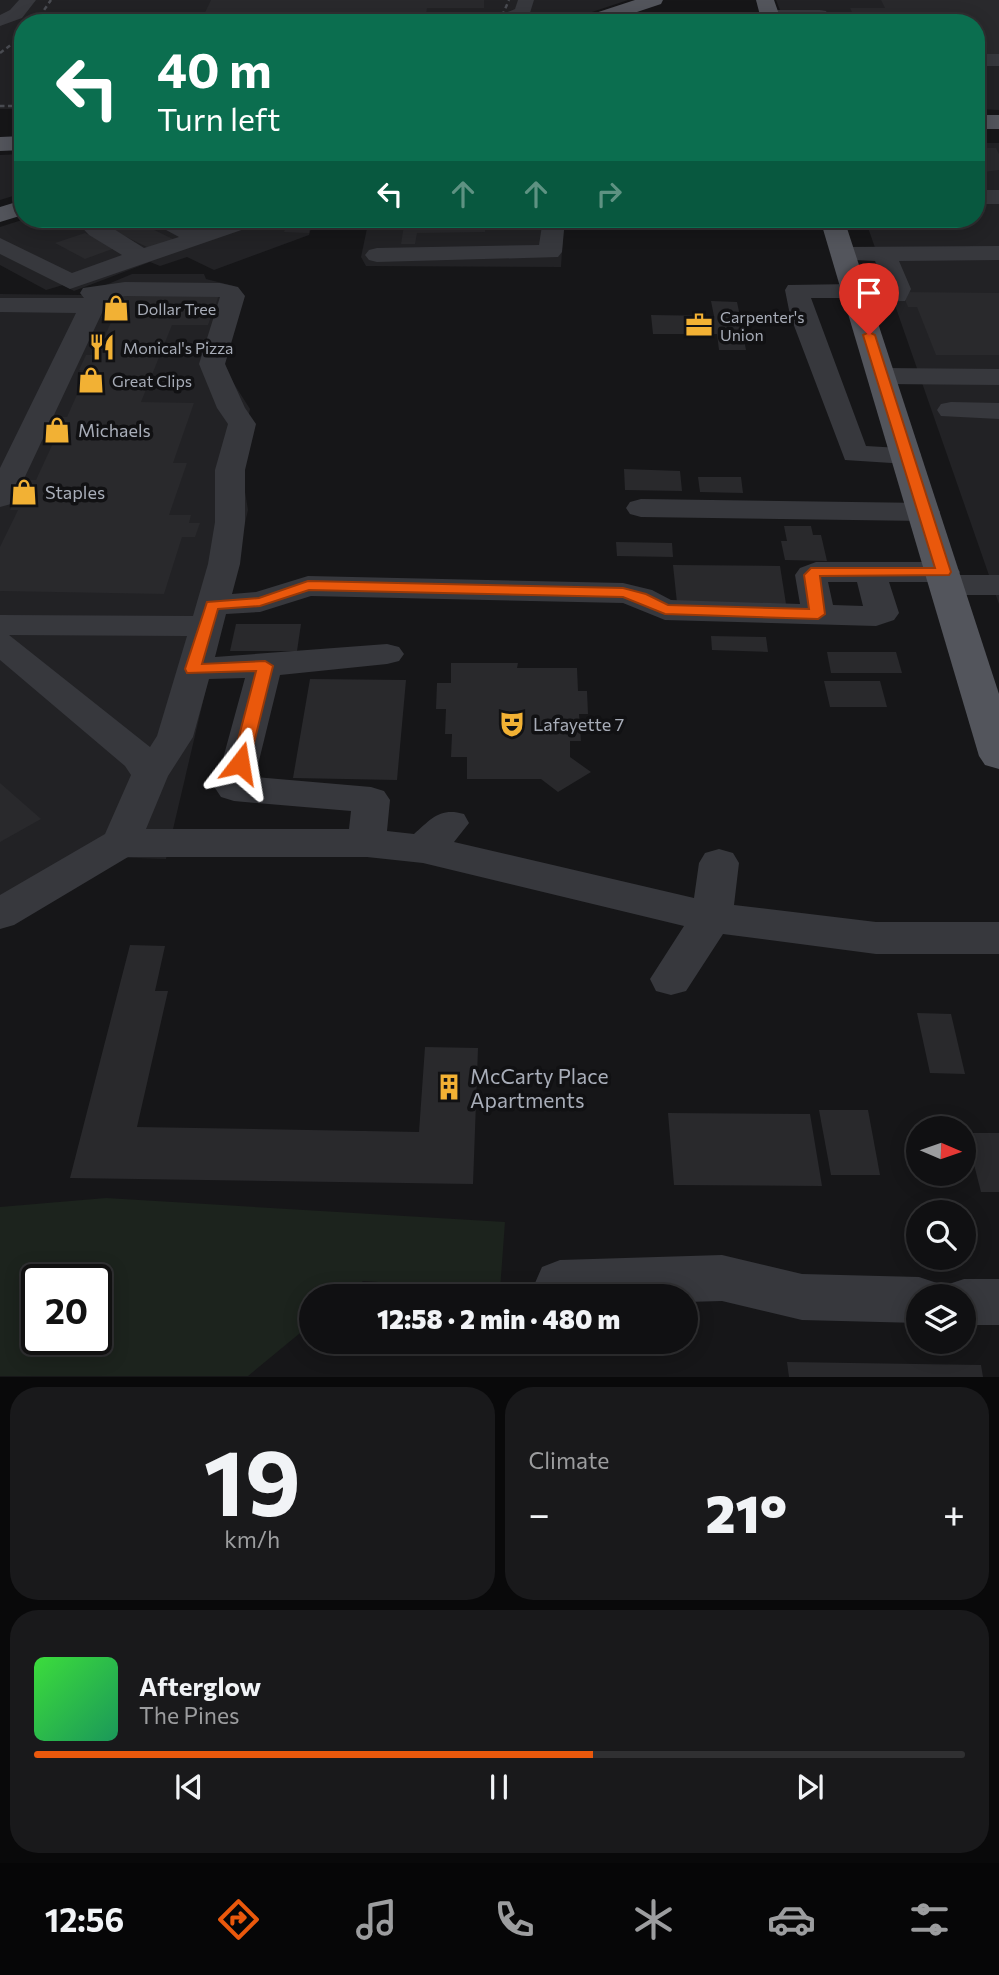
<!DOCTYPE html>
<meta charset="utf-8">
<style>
body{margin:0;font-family:Commissioner,sans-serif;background:#19191b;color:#f1f3f6;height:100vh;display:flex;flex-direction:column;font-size:26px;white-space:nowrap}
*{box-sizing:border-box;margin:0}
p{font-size:23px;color:#9c9d9f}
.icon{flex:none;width:38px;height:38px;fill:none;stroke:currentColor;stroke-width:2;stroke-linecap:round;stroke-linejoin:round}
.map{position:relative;height:1377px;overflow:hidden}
.details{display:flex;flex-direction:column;gap:10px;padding:10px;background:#09090a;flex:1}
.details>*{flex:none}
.top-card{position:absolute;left:14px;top:14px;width:971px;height:214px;border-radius:28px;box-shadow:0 4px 18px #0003,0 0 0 2px #303032;background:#0b6e4f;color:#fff;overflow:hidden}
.needle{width:46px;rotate:92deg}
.tools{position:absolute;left:906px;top:1116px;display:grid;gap:14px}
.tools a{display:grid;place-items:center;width:70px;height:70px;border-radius:50%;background:#101012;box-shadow:0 4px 18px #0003,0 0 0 2px #303032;font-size:35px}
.speed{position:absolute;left:21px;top:1264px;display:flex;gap:14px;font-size:35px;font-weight:700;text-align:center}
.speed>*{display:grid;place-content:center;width:91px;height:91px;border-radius:50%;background:#101012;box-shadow:0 4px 18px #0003,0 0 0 2px #303032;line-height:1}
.speed .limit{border:4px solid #111;border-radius:10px;background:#fff;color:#111}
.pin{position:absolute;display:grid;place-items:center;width:60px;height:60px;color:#fff;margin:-72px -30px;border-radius:50% 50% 50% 0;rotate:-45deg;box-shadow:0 0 7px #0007}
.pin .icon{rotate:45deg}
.me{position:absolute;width:77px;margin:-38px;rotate:14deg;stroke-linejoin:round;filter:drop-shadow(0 0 5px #0008)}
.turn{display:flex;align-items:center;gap:24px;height:147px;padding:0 28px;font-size:32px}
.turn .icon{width:91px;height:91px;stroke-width:2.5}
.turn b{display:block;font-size:49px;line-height:60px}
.lanes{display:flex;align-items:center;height:66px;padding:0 28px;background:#0003;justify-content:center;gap:35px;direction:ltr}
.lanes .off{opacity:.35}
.big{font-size:52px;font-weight:800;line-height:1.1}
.details .card{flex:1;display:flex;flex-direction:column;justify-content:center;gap:10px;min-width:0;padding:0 24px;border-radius:28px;background:#19191b}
.details .dial{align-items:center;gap:0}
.dial b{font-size:91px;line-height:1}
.song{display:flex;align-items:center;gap:21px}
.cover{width:84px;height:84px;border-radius:10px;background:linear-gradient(135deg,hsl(120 70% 55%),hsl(150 70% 35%))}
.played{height:7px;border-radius:4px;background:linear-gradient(90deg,#ea580c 60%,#303032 60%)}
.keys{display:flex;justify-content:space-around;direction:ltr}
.heat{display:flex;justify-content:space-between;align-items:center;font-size:38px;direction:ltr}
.details .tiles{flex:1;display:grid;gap:10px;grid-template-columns:1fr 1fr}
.card:last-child{grid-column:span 2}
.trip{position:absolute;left:299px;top:1284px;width:399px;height:70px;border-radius:35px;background:#101012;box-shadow:0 4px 18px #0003,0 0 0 2px #303032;font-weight:800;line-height:70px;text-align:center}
.dock{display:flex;height:112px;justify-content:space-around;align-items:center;background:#060607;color:#9c9d9f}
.dock .icon{width:49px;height:49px}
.dock .current{color:#ea580c}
.dock b{font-size:32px;color:#f1f3f6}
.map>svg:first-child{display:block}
</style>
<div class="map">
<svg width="999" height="1377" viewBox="0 0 999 1377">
<rect width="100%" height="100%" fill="#161618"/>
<g fill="#222225">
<polygon points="0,0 628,0 559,23 23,23 23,109 0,109"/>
<polygon points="776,0 999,0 999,110 977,109 976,23 785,23"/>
<polygon points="977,143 999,143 999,604 865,219 976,219"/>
<polygon points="23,154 23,193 0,200 0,155"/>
<polygon points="25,219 314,219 309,235 214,270 187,257 160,266 150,262 74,291 63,285 46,290 0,265 0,227"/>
<polygon points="369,219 564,219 561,267 366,266 361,257"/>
<polygon points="132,274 204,274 206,279 234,286 244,297 224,358 227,373 250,409 240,461 248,510 166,859 109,857 0,924 0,294 82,295"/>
</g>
<path fill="#1c231d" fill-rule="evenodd" d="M 106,1198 L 505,1222 L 500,1290 L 363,1281 L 345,1297 L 312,1297 L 311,1324 L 248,1376 L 0,1376 L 0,1207 ZM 37,1279 L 96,1279 L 96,1339 L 37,1339 Z"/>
<g fill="#29292c">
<polygon points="211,0 484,0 484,8 427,8 425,23 200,23"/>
<polygon points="881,0 999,0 999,57 976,57 976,23 857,23 850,8 885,8"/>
<polygon points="976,148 996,148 999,154 999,170 976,173"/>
<polygon points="135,219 144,225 177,241 153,250 108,228"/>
<polygon points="180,219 216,219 196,226"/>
<polygon points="289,219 312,219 309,233 284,232"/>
<polygon points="371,219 545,219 545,227 485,226 485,232 417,233 415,244 401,244 404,225 370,225"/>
<polygon points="85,233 115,248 85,259 55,243"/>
<polygon points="902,292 999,293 999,355 936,355 917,307 908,307"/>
<polygon points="122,293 219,295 208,325 172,325 141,402 194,403 173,463 187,463 169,515 191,515 189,523 200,523 195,537 182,537 164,594 0,591 0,547 18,510 10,510 24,480 36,480 54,441 43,441 55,417 67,417 88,370 79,370 86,355 96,355 113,318 101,318 110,300 119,300"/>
<polygon points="711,301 737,302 741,321 746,321 748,329 742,329 746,350 719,350 717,334 653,334 651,315 714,316"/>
<polygon points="624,469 680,471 682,491 625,490"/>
<polygon points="698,477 741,477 743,493 700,492"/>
<polygon points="784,526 811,526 813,535 821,535 827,561 785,560 781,541 787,541"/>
<polygon points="616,542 672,543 673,557 617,556"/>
<polygon points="673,565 780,566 786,604 677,603"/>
<polygon points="236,624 301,624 297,651 230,651"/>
<polygon points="711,636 766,637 768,652 712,650"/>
<polygon points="827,652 896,652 902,673 831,673"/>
<polygon points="451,663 518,663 517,668 577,668 578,691 587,691 588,714 579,714 581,741 570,741 570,757 591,772 558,792 541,779 467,779 467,757 451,757 452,734 445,734 446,709 436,709 437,683 451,683"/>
<polygon points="310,679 406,680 397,780 293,778"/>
<polygon points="824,681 880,681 887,707 830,707"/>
<polygon points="0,783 41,819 0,842"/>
<polygon points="130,945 165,946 155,991 168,991 137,1127 419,1132 425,1047 478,1048 473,1184 70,1178"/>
<polygon points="917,1013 951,1014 965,1074 930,1073"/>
<polygon points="819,1110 868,1110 880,1175 831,1175"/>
<polygon points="668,1113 810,1114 822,1186 674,1185"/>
<polygon points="966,1133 999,1133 999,1192 981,1192"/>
<polygon points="787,1362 981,1365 983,1377 789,1377"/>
</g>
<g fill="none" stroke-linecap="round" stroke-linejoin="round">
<g fill="#37383d" fill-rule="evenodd">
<polygon points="19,0 36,0 22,18 0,26 0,15 10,10"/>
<path d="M 518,0 L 534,0 L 529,16 L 516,23 L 442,23 L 440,20 C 454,7 495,20 515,9 Z"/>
<polygon points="769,10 820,10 826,11 832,23 763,19 760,15"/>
<rect x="976" y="54" width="23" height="12"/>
<rect x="976" y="190" width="23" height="14"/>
<polygon points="74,219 98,219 144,248 179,237 155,224 152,219 180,219 200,230 230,219 262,219 259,224 70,289 0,254 0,238 72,273 122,255 89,235"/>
<polygon points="543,219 565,219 562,252 558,257 377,262 369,260 365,255 369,250 377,248 539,245"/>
<polygon points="999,246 999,260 899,261 911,289 905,301 857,302 847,298 811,298 866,446 917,449 921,455 917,461 907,464 845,460 790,315 785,290 788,285 855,284 865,288 886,288 875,261 835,259 831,254 835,249 843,247"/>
<path d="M 125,282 L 220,283 L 238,287 L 245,296 L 225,364 L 245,408 L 256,424 L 245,470 L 245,522 L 240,564 L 232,594 L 256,592 L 308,576 L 623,583 L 652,590 L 671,600 L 800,604 L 795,575 L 800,568 L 816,562 L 944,562 L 955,565 L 960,572 L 958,575 L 999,575 L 999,595 L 948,595 L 937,592 L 932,585 L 934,582 L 889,582 L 899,613 L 894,620 L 876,626 L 665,620 L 623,603 L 311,596 L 260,612 L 226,614 L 215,657 L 387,644 L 399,647 L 404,654 L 399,661 L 387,664 L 280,675 L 255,777 L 371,787 L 384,791 L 390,800 L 387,831 L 414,834 C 431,819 440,807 464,814 L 469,823 L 454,842 L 694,898 L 699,863 L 705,853 L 719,849 L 733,853 L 739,863 L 734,905 L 876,922 L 999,922 L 999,954 L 876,954 L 723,934 L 686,991 L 671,995 L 656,991 L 650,979 L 684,926 L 423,863 L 367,857 L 128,857 L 14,925 L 0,929 L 0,895 L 105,834 L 131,775 L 125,766 L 0,660 L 0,615 L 193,616 L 208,564 L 215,522 L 215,470 L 228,424 L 217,408 L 199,364 L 220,297 L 125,296 L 108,300 L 15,498 L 11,504 L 0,507 L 0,468 L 76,313 L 0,312 L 0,298 L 84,298 L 80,293 L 83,288 ZM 828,582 L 857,582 L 863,606 L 833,605 ZM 9,635 L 187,636 L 157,736 L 150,747 ZM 245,678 L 215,788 L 221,797 L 234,801 L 351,811 L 349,829 L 146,829 L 168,776 L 193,737 L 209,679 Z"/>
<polygon points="882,368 999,369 999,385 882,384 873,382 869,376 873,370"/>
<polygon points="951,402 999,403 999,419 941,416 937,410 941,404"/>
<polygon points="641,499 925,503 936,506 940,512 936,518 925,521 641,517 630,514 626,508 630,502"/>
<polygon points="722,1255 802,1274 919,1277 937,1283 942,1294 946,1285 964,1279 999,1279 999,1325 964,1325 964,1297 919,1297 919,1323 802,1320 722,1301 686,1302 686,1297 541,1297 535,1283 542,1267 560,1260"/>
</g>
<g fill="#53555c" fill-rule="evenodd">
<polygon points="635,0 663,0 661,4 604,23 575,23 577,19"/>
<polygon points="756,0 774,0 782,23 762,23"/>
<rect x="976" y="115" width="23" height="14"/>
<polygon points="23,136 23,150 0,151 0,137"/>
<polygon points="23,200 23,215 0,222 0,207"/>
<polygon points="820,219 844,219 999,694 999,769 985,765 979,756"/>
</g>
<g stroke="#4a4c52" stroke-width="2.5" stroke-dasharray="4.5 3.5" stroke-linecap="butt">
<polyline points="35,23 51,0"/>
<polyline points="499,23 509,0"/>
<polyline points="23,39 17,54 23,68"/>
<polyline points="0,53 23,36"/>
<polyline points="0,106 23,106"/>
</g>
</g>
<polygon fill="#ea580c" stroke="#983908" stroke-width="2" points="869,332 875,335 951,572 949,575 820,576 825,614 818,619 665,614 623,597 309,590 260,606 218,609 202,664 265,661 273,666 249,763 240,769 234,767 232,763 256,671 187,673 185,669 207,602 259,598 308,581 623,588 646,594 668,605 809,609 804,575 811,568 935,568 863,335"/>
<defs>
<g id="shop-bare" transform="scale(2.1)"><path d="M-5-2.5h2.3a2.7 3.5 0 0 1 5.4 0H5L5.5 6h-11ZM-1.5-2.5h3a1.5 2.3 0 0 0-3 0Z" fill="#f2b134" stroke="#111113" stroke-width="2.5" paint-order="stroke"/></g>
<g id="office-bare" transform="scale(2.1)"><path d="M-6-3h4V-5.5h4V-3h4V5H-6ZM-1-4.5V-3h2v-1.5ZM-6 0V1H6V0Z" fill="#f2b134" stroke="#111113" stroke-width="2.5" paint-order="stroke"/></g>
<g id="restaurant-bare" transform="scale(2.1)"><path d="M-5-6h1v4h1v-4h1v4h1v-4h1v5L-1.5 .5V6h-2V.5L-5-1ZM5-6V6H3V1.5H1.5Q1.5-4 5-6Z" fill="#f2b134" stroke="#111113" stroke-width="2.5" paint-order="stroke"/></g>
<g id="theatre-bare" transform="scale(2.1)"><path d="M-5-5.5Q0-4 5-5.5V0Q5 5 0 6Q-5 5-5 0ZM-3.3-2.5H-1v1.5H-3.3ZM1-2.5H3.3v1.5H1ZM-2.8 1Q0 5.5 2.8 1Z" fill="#f2b134" stroke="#111113" stroke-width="2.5" paint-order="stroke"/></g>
<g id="building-bare" transform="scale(2.1)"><path d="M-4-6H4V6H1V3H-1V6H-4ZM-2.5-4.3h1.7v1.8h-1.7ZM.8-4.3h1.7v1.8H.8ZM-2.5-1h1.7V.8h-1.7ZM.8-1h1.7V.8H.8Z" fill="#f2b134" stroke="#111113" stroke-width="2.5" paint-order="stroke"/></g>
</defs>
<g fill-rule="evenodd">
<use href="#shop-bare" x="116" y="308"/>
<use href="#office-bare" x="699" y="325"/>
<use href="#restaurant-bare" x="102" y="347"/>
<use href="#shop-bare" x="91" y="380"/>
<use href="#shop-bare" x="57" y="430"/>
<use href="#shop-bare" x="24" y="492"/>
<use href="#theatre-bare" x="512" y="724"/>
<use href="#building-bare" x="449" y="1087"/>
</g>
<g text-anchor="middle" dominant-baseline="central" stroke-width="7" stroke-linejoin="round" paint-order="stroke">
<g font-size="16" fill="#a8adb8" stroke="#111113" text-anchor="start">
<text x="137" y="308">Dollar Tree</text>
<text x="720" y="316">Carpenter's<tspan x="720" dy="18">Union</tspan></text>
<text x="123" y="347">Monical's Pizza</text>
<text x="112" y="380">Great Clips</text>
</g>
<g font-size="18" fill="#a8adb8" stroke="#111113" text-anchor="start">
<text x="78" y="430">Michaels</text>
<text x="45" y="492">Staples</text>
<text x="533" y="724">Lafayette 7</text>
</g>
<g font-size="21" fill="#a8adb8" stroke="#111113" text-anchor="start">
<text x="470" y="1075">McCarty Place<tspan x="470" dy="24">Apartments</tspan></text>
</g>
</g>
</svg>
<div class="tools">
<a><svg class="needle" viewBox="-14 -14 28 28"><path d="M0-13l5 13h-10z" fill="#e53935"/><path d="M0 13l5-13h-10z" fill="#9c9d9f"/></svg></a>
<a><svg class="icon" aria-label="search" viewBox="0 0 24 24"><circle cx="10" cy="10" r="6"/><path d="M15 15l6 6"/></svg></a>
<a><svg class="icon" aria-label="layers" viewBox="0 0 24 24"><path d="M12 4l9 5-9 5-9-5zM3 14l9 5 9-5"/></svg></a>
</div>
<div class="speed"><div class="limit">20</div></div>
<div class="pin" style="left:869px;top:335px;background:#d93025"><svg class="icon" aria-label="arrive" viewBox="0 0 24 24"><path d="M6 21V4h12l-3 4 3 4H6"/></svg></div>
<svg class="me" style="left:240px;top:763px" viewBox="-20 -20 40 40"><path d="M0-17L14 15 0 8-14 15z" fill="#ea580c" stroke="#fff" stroke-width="4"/></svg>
<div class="trip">12:58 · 2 min · 480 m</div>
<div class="top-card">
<div class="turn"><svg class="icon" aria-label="left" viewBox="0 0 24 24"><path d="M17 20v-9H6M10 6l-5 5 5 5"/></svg><div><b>40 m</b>Turn left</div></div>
<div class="lanes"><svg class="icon" aria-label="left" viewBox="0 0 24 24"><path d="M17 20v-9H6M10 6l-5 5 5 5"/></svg><svg class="icon off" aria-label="ahead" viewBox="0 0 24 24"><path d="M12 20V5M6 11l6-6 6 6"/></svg><svg class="icon off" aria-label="ahead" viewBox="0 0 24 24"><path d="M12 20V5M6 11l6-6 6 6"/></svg><svg class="icon off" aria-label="right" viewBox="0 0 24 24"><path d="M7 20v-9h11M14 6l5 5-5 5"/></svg></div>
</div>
</div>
<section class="details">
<div class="tiles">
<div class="card dial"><b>19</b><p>km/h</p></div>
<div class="card"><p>Climate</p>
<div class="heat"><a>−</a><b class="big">21°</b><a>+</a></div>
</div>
<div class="card">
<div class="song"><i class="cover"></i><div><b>Afterglow</b><p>The Pines</p></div></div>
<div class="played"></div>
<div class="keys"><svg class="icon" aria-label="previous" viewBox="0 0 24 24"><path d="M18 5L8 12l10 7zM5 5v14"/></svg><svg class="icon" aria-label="pause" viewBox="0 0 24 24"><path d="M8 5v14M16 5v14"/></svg><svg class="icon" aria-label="next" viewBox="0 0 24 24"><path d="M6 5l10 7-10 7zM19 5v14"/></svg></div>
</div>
</div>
</section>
<nav class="dock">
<b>12:56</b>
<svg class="icon current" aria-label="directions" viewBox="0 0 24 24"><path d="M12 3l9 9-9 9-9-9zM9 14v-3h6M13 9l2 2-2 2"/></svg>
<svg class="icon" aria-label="music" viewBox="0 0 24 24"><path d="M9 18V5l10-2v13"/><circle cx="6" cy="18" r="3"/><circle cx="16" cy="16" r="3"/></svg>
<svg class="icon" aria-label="phone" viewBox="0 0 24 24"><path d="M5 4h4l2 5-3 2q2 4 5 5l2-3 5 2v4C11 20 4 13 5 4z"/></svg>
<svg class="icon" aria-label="climate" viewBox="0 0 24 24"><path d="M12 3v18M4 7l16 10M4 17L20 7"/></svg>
<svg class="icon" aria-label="car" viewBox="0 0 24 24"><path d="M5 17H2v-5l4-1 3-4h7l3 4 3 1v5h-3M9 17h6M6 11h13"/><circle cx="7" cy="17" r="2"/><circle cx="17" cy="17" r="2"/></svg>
<svg class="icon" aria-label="filters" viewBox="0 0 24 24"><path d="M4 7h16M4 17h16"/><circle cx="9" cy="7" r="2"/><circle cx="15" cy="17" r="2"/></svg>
</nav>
